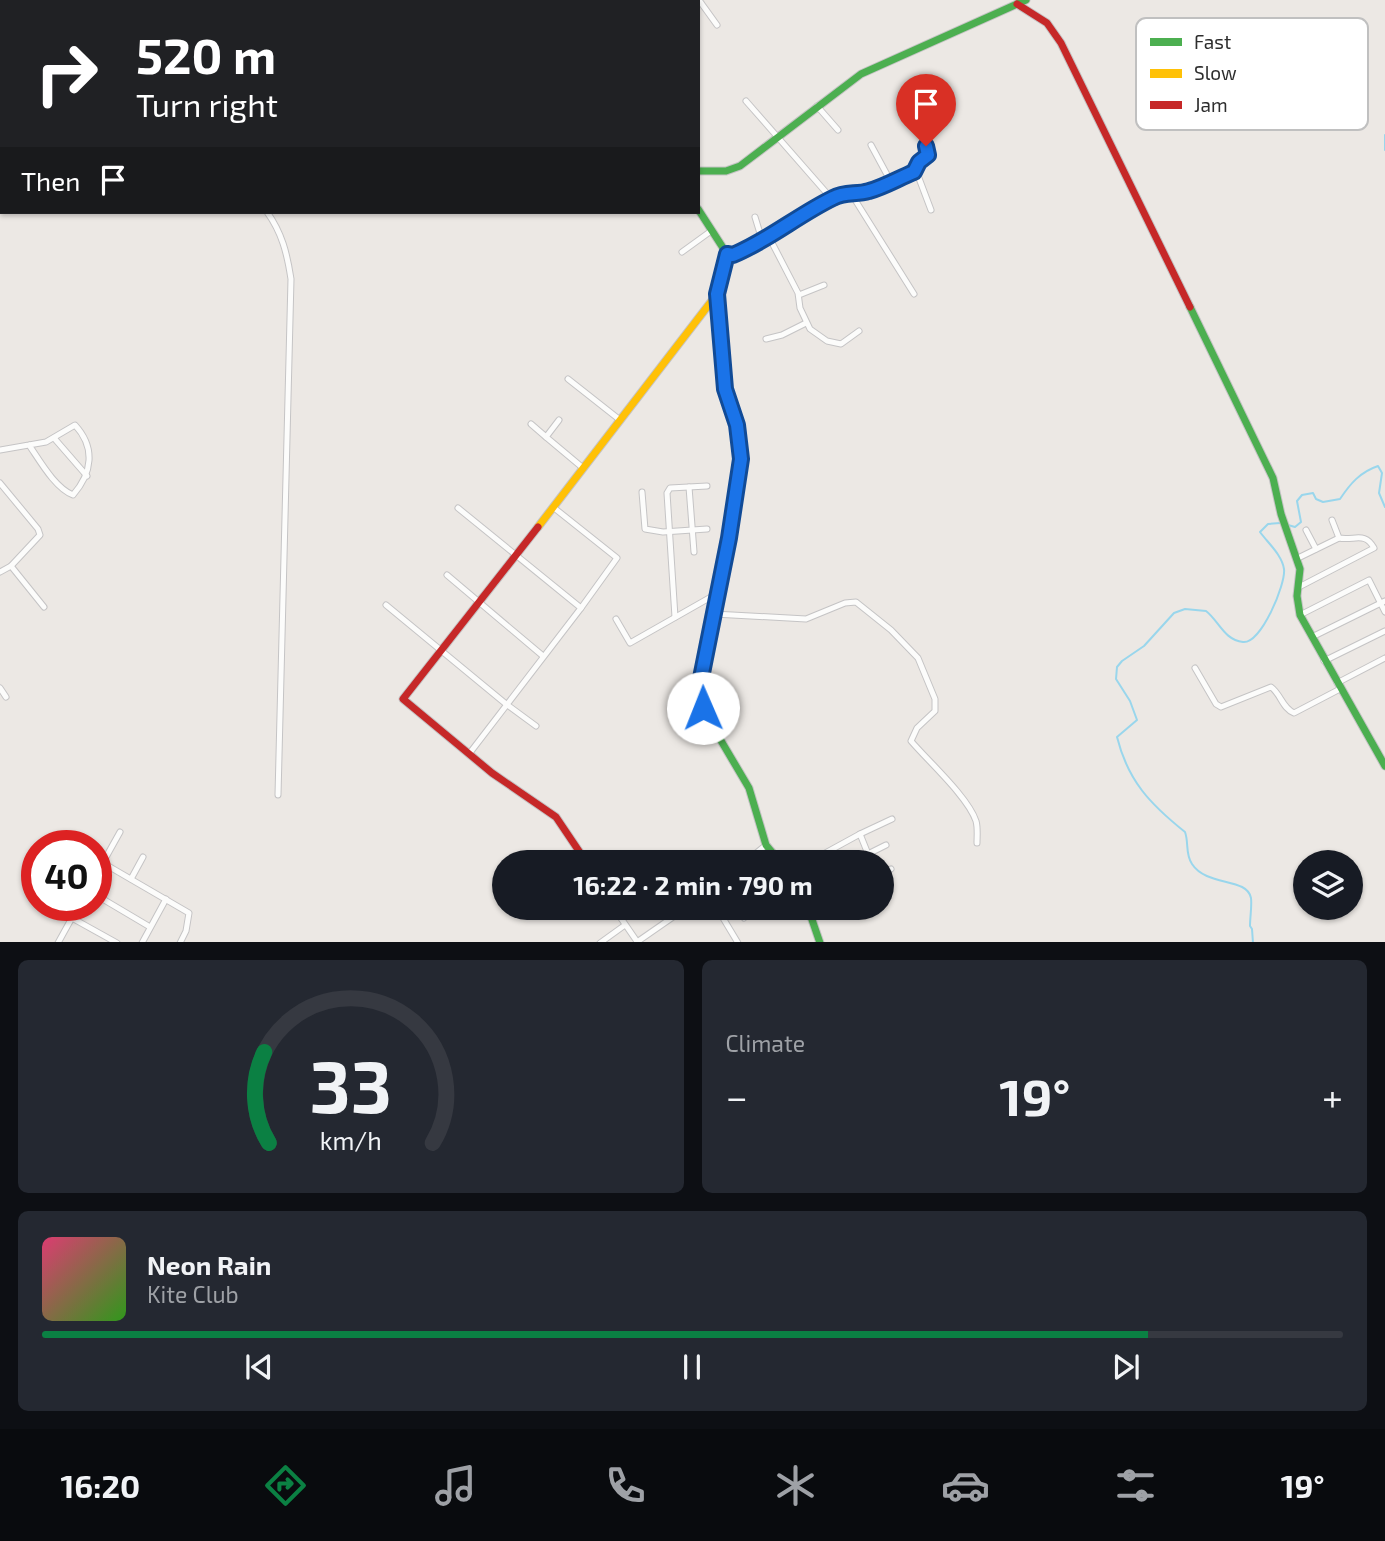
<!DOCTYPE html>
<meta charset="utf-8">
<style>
body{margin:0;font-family:"Exo 2",sans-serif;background:#242831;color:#f1f3f6;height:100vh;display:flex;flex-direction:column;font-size:26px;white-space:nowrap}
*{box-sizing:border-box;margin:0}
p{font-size:23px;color:#9ea1a6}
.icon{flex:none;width:38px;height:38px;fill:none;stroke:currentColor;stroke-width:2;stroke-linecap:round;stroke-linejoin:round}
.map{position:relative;height:942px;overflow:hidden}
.side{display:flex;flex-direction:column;gap:18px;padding:18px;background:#0d0f14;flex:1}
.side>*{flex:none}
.guide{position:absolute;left:0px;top:0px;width:700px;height:214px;box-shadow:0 2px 5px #0004;background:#202124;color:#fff;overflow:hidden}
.buttons{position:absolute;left:1293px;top:850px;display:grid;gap:14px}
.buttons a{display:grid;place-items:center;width:70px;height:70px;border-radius:50%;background:#171b24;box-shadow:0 2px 5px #0004;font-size:35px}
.speed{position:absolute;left:21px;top:830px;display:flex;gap:14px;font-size:35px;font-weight:700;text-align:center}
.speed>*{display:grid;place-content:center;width:91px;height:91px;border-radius:50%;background:#171b24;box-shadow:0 2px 5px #0004;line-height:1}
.speed .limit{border:10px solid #d22;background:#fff;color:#111}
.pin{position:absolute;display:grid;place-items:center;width:60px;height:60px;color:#fff;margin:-72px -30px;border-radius:50% 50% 50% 0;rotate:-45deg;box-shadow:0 0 7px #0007}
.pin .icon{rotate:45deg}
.me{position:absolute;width:77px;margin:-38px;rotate:359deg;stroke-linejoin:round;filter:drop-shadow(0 0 5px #0008)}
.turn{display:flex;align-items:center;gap:24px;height:147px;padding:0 21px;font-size:32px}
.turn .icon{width:91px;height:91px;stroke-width:2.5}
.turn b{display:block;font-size:49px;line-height:60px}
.then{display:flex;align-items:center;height:66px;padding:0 21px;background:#0003;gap:14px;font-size:26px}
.big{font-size:52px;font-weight:700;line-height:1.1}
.side .tile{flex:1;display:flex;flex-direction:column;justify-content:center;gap:10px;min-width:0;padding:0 24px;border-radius:10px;background:#242831}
.side .dial{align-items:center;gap:0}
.dial svg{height:182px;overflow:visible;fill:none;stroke:#363941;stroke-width:7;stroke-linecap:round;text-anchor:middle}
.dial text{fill:#f1f3f6;stroke:none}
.song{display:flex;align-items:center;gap:21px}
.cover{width:84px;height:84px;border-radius:10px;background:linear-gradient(135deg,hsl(340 70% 55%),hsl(110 70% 35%))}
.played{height:7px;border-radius:4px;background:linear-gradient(90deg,#0b8043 85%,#363941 85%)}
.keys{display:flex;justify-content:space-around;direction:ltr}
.heat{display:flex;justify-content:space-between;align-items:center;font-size:38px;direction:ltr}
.side .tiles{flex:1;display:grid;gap:18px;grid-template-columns:1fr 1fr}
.tile:last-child{grid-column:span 2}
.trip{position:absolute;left:492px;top:850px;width:402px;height:70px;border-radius:35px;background:#171b24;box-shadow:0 2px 5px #0004;font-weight:700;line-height:70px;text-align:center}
.tabs{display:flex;height:112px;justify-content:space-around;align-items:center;background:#090b0e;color:#9ea1a6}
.tabs .icon{width:49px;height:49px}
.tabs .on{color:#0b8043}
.tabs b{font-size:32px;color:#f1f3f6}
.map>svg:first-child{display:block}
</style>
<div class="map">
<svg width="1385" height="943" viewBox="0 0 1385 943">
<rect width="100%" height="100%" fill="#ece8e4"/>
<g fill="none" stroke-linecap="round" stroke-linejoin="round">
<g stroke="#99d6ec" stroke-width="2">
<polyline points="1385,135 1385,150"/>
<path d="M 1288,525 L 1295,527 L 1301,522 L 1297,501 L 1302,495 L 1313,493 L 1316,499 L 1323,502 L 1340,499 C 1350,484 1360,472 1378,466 L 1382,473 L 1379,493 L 1385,507"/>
<path d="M 1253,943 L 1252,929 L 1250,926 C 1250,917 1252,906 1251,898 C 1247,877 1207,887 1192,864 C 1185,854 1189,843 1185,832 C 1150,804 1128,781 1117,737 L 1137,720 L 1130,701 L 1116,679 L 1117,667 L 1122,661 L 1144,646 L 1174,613 L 1185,609 L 1206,611 C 1219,621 1224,640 1243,642 C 1261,644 1286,584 1284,569 C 1282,555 1268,543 1260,532 L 1268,524 L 1280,523"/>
</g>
<g stroke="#c5c4c5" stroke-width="7">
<g id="street">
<polyline points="41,0 42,2"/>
<polyline points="699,0 717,25"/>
<polyline points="658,2 660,0"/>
<polyline points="746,101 831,198"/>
<polyline points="817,106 838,130"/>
<polyline points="871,145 891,182"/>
<polyline points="914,171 919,162 928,155 926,146"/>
<polyline points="852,195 914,294"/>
<path d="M 267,212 C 282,233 287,253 291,279 L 278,795"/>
<polyline points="755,217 762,240"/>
<polyline points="769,237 798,293 800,308 810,329 827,341 841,344 859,331"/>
<polyline points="682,252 711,231"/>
<path d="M 727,254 L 733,255 C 769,240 798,215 833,198 C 845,191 856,195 869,191 C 884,187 899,178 914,171 L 917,173 L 931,210"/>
<polyline points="799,295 824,285"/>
<polyline points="766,339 782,335 806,323"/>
<polyline points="568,379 620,420"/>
<polyline points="531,424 546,437 559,420"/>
<polyline points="546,437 583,468"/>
<polyline points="54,438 87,476"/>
<path d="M 0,450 L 46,442 L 75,425 C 96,448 92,473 73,495 C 55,488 40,461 29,445"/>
<polyline points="0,483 38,529 40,535 11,566 0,572"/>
<polyline points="689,487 694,552"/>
<polyline points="642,492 645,529 663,532 707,529"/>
<polyline points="553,507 617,558 581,608"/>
<polyline points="458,508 581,608 469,754"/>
<polyline points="1306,530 1316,549"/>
<polyline points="1296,559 1339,538"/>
<polyline points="11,566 44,607"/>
<polyline points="447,575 543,656"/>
<path d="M 1299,587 L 1374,548 C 1365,531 1354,541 1339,538 L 1332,520"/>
<polyline points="386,605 506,704 536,726"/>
<path d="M 714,614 L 806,619 L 845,603 L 856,602 L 891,630 L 918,658 L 935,699 L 935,711 L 917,728 L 911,741 C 928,761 968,797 976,821 C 978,828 977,836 977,843"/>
<polyline points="1300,615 1369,580 1385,612"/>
<polyline points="675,617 667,493 670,488 707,486"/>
<polyline points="616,619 630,643 718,593"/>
<polyline points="1312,637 1385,601"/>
<polyline points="1324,661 1385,631"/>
<path d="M 1195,668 L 1216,704 L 1221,707 L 1271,687 C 1281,694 1282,708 1294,713 L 1340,689"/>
<polyline points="1337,683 1385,658"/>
<polyline points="0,688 6,697"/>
<polyline points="860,834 892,819"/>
<polyline points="103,863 189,913 186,931 180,943"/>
<polyline points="744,863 766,845"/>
<polyline points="807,863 860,834 868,854 852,861"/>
<polyline points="873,863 868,854 886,845"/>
<polyline points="882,874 891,869"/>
<polyline points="96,875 120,832"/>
<polyline points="131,879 143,857"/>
<polyline points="882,883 886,892"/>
<polyline points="96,895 150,927"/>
<polyline points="614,908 638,943"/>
<polyline points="717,908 738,943"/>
<polyline points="736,908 744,918"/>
<polyline points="72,918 117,943"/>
<polyline points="637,942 686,908"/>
<polyline points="58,943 79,905"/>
<polyline points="142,943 166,899"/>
<polyline points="600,943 625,925"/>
</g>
</g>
<g stroke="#c5c4c5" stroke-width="9">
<g id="fast">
<polyline points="609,0 610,2"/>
<polyline points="698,171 726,171 740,166 861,74 1026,0"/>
<polyline points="698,209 727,254 717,294 725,389 737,425 741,459 729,538 699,697 707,717 749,788 766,845 781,863"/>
<polyline points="1190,307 1273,478 1281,514 1300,569 1297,596 1300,615 1385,766"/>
<polyline points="808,908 820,943"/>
</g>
</g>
<g stroke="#c5c4c5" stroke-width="9">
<polyline id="slow" points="538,527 717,294"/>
</g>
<g stroke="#c5c4c5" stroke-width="9">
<g id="jam">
<polyline points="1017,4 1047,23 1061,43 1190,307"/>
<polyline points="538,527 403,699 492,773 556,817 587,863"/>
</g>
</g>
<use href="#street" stroke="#fcfcfb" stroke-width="5"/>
<use href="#fast" stroke="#4caf50" stroke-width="7"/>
<use href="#slow" stroke="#ffc107" stroke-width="7"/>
<use href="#jam" stroke="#c62828" stroke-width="7"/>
</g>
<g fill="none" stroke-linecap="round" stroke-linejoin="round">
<g stroke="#114b97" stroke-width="18">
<path id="route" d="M 703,708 L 699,688 L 729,538 L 741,459 L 737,425 L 725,389 L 717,294 L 727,254 L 733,255 C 769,240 798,215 833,198 C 845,191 856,195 869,191 C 884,187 899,178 914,172 L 919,162 L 928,155 L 926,146"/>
</g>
<use href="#route" stroke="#1a73e8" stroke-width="12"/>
</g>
<rect x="1136" y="18" width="232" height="112" rx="10" fill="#fff" stroke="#c0c0c0" stroke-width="2"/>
<rect x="1150" y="38" width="32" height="8" fill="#4caf50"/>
<rect x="1150" y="69" width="32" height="9" fill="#ffc107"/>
<rect x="1150" y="101" width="32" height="8" fill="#c62828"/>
<g font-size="19" fill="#2e2e2e">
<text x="1194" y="49">Fast</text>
<text x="1194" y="80">Slow</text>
<text x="1194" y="112">Jam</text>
</g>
</svg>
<div class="buttons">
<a><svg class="icon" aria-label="layers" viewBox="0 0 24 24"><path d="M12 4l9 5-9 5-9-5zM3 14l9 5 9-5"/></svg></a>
</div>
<div class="speed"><div class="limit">40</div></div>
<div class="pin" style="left:926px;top:146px;background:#d93025"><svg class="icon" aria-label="arrive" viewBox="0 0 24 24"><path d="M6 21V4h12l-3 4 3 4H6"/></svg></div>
<svg class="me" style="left:703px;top:708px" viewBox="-20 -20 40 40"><circle r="19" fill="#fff"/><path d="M0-13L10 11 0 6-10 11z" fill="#1a73e8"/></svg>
<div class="trip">16:22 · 2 min · 790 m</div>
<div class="guide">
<div class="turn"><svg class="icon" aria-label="right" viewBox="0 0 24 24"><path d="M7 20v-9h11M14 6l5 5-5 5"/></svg><div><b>520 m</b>Turn right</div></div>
<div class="then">Then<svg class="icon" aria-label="arrive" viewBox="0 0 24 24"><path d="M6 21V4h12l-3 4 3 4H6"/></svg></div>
</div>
</div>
<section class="side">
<div class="tiles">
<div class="tile dial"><svg viewBox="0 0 100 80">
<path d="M14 69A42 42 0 1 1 86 69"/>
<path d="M14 69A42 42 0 0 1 12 29" stroke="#0b8043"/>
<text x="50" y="56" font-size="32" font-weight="700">33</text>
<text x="50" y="72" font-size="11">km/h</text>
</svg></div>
<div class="tile"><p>Climate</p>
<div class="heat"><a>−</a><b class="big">19°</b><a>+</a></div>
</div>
<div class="tile">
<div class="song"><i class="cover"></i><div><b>Neon Rain</b><p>Kite Club</p></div></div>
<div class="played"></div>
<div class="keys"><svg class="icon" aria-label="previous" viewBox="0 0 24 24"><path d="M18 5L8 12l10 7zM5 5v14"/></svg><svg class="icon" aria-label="pause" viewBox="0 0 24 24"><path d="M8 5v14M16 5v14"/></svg><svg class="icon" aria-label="next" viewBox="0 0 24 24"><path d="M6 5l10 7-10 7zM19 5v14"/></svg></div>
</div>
</div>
</section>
<nav class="tabs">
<b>16:20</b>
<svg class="icon on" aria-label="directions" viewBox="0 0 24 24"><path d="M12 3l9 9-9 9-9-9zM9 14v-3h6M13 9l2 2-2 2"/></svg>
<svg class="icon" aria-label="music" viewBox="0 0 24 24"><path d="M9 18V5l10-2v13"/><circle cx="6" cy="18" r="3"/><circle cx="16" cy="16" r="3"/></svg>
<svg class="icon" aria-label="phone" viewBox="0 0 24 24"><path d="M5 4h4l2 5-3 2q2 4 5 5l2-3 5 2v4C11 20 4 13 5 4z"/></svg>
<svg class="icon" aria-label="climate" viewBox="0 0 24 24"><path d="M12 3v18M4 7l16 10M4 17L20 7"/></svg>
<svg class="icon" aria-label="car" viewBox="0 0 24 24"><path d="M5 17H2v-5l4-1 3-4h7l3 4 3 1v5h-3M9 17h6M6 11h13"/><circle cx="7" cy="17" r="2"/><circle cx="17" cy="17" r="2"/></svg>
<svg class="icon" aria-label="filters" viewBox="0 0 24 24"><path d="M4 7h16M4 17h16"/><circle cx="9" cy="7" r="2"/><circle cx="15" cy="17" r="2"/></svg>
<b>19°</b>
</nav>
